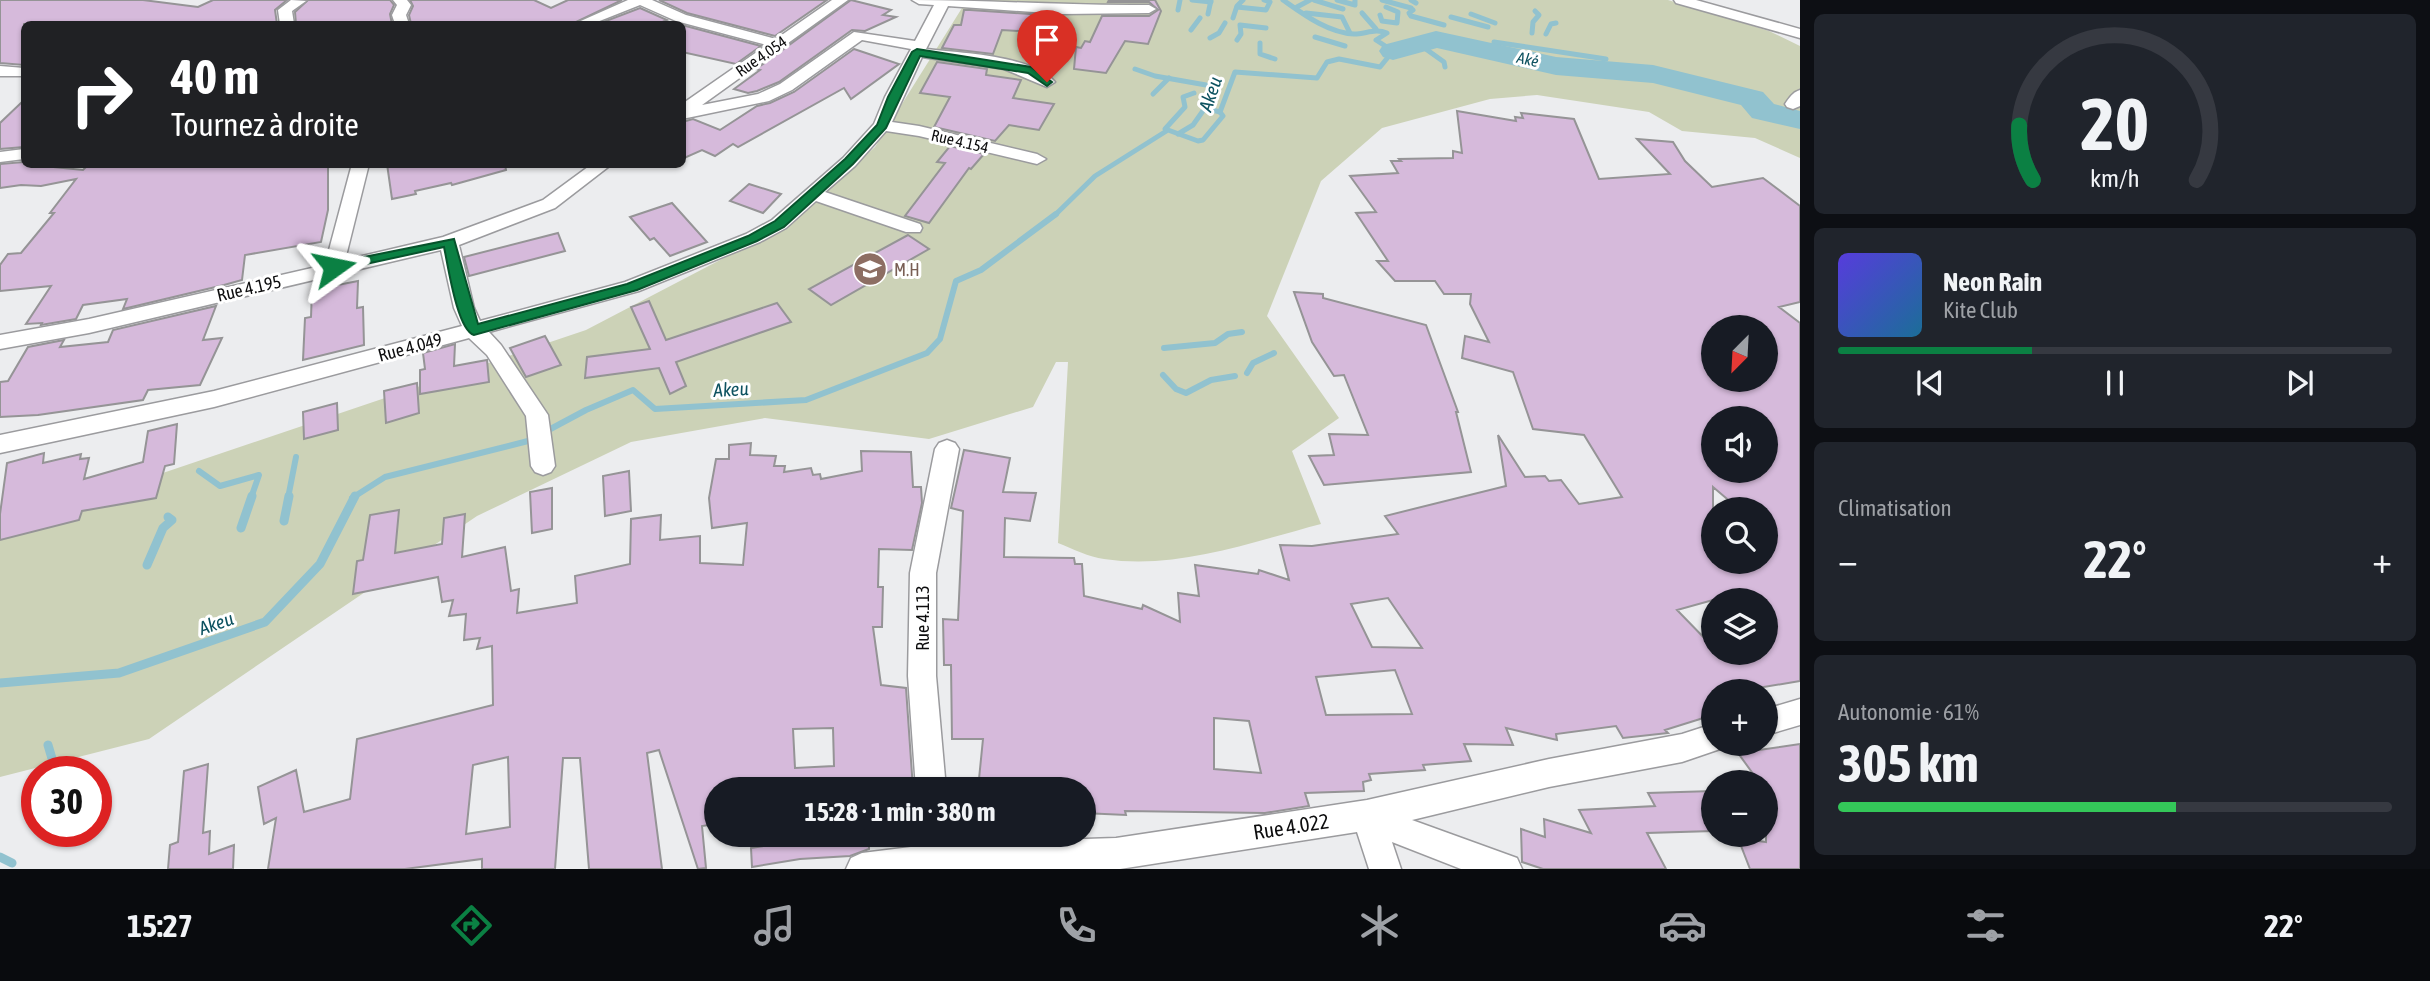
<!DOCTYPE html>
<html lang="fr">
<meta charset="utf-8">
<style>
body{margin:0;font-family:"Asap Condensed",sans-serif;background:#20242c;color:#f1f3f6;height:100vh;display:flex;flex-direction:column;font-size:26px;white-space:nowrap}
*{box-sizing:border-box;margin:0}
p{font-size:23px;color:#9ea1a6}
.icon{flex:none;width:38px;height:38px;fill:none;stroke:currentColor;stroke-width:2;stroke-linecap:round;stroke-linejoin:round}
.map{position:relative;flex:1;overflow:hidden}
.side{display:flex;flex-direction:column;gap:14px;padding:14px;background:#0d0f14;width:630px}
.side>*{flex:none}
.banner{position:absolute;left:21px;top:21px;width:665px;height:147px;border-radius:10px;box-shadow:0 2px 5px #0004;background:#202124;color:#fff;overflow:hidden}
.needle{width:46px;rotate:204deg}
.controls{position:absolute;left:1701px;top:315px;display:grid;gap:14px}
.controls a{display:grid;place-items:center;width:77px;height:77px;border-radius:50%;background:#171b24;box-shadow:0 2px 5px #0004;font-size:35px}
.speed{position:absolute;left:21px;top:756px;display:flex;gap:14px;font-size:35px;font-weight:700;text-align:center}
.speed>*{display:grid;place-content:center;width:91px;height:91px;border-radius:50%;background:#171b24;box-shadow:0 2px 5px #0004;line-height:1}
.speed .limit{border:10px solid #d22;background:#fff;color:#111}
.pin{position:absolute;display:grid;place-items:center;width:60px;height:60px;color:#fff;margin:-72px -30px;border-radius:50% 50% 50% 0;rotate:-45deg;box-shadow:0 0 7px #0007}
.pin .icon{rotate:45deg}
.me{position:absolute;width:77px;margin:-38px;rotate:78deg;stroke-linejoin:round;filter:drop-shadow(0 0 5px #0008)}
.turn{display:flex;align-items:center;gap:24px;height:147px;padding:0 35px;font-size:32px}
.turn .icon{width:91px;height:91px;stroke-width:2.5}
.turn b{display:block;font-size:49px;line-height:60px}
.big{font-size:52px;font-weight:700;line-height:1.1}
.side .widget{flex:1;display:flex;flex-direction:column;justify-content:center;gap:10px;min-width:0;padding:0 24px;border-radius:10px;background:#20242c}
.side .dial{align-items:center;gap:0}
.dial svg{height:182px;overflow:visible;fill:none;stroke:#363941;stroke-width:7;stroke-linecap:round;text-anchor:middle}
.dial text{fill:#f1f3f6;stroke:none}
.song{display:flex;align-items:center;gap:21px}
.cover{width:84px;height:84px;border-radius:10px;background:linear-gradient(135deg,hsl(250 70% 55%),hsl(200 70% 35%))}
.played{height:7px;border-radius:4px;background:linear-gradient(90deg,#0b8043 35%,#363941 35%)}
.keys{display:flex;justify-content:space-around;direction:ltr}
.heat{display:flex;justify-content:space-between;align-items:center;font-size:38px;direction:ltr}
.charge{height:10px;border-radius:5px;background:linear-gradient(90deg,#34c759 61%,#363941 0)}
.trip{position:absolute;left:704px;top:777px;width:392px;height:70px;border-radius:35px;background:#171b24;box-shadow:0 2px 5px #0004;font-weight:700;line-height:70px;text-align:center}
.tab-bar{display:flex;height:112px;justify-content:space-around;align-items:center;background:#090b0e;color:#9ea1a6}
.tab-bar .icon{width:49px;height:49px}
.tab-bar .on{color:#0b8043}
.tab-bar b{font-size:32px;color:#f1f3f6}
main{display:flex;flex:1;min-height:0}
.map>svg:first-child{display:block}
</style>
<main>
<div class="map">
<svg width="1800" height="869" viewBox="0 0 1800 869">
<rect width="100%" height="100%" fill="#ecedef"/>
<path fill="#ccd2b7" d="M 967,0 L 1668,0 L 1769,31 L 1800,46 L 1800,158 L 1755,138 L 1682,131 L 1649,112 L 1537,95 L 1490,99 L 1382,128 L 1321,181 L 1267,316 L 1339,418 L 1292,451 L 1321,524 C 1252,542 1177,570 1104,559 C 1089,557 1073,549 1058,543 L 1068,362 L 1056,362 L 1033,407 L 929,439 L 765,418 L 631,442 L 477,516 L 149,739 L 0,777 L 0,525 L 83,500 L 586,330 L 791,223 L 875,147 Z"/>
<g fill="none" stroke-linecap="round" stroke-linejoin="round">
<g stroke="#91c2cf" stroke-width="5">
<polyline points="1192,0 1211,2"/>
<polyline points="1314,0 1343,9"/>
<polyline points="1337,0 1355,5 1355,0"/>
<polyline points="1382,0 1411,8"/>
<polyline points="1411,0 1416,3"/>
<polyline points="1237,7 1266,10 1270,2 1264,0"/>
<polyline points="1297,7 1310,0"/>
<polyline points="1178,10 1180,0"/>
<polyline points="1413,10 1409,13 1411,16 1444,25"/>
<polyline points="1306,13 1342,17 1350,33"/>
<polyline points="1362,13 1376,29"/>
<polyline points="1208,14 1211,0"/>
<polyline points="1471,14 1495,23"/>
<polyline points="1380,15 1382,21 1397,23 1398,12 1386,7"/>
<polyline points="1451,17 1488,27"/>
<polyline points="1233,18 1237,6 1243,0"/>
<polyline points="1191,30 1200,18"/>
<polyline points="1532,33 1533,22 1539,15 1535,11"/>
<polyline points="1546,34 1551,24 1556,23"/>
<polyline points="1315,37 1345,46"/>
<polyline points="1210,38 1219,33 1225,23"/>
<polyline points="1237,40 1241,34 1240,25 1266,28"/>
<polyline points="1494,42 1606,59"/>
<polyline points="1260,43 1260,54 1275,59"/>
<polyline points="1423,47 1444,62 1445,67"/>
<polyline points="1135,69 1155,76 1206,85"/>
<polyline points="1153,94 1169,78"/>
<polyline points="1165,129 1185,107 1183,97 1194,93"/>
<polyline points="1178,134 1193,125 1205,108 1220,112"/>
<path d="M 1055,215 L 1095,176 L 1168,130 L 1198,141 L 1203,140 L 1223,116 L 1220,112 L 1235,72 L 1317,78 L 1327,62 L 1339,59 L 1380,67 L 1393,51 L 1376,40 L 1387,33 C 1375,28 1366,34 1354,34 C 1328,33 1303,14 1283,0"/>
</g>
<g stroke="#91c2cf" stroke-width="6">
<polyline points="1164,348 1215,343 1228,334 1242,332"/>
<polyline points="1247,373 1253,363 1274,353"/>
<polyline points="1163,375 1176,389 1186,393 1211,380 1235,376"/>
<polyline points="199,471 220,486 259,475 251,498"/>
<polyline points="288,498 296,457"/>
<polyline points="352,498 385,477 528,441 586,410 633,390 655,409 806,400 927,353 940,339 956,281 981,270 1056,214"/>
</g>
<g stroke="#91c2cf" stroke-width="9">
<polyline points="284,521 289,496"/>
<polyline points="241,528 252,496"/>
<polyline points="147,565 163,528 172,520 168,517"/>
<polyline points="0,683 119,673 265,622 320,564 355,496"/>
<polyline points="48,745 56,772"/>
<polyline points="0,857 12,863"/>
</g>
<polygon fill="#91c2cf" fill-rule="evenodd" points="1436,31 1556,57 1653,65 1763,92 1774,104 1800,111 1800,129 1752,118 1741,105 1653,83 1556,75 1437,48 1393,60 1383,57 1379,51 1383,45"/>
</g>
<g fill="#d6badb" stroke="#959496" stroke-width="2" fill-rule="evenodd">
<polygon points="0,0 143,0 198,7 213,0 287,0 275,10 277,24 24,24 24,65 0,63"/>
<polygon points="308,0 390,0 394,5 390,14 392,24 296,24 295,12"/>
<polygon points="410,0 534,0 551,8 568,0 622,0 572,24 411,24 409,15 413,6"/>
<polygon points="659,0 827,0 775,36 687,13"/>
<polygon points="851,0 891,10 883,15 896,17 865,31 852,30 779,82 757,91 748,93 734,89 760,70 756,69"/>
<polygon points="1109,0 1155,0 1161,11 1148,44 1125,41 1106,73 1074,69 1076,47 1081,48 1085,41 1090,42 1102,16 1149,16 1158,10 1149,2 1108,2"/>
<polygon points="640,8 667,20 658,24 598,24"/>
<polygon points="964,10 970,10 1044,15 1036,32 1002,30 993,54 942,48 954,25 961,25"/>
<polygon points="682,25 761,46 736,64 682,52"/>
<polygon points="854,49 899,64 851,99 844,88 738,147 733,144 715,156 702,150 682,159 682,122 693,119 720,130 757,106 770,103 794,92"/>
<polygon points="937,62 987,69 986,75 1021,80 1013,98 1054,104 1039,130 1009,125 995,141 934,127 950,97 920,93"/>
<polygon points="24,100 24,147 0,149 0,123"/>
<path d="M 1457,111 L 1516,121 L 1515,117 L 1523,118 L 1521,113 L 1574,119 L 1599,179 L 1670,174 L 1637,139 L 1673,142 L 1685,161 L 1712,187 L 1763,178 L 1800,206 L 1800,302 L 1779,307 L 1800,323 L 1800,681 L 1740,691 L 1713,691 L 1713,715 L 1665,730 L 1668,733 L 1623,738 L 1616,726 L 1556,734 L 1557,740 L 1506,728 L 1513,745 L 1464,744 L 1471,761 L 1423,765 L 1425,770 L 1369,774 L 1371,780 L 1363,782 L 1364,791 L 1305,793 L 1309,806 L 1265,813 L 1125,811 L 1126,815 L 1083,813 L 1083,789 L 978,789 L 983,739 L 952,739 L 951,665 L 944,665 L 943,619 L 958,620 L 963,511 L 951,508 L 964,450 L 1010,458 L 1003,492 L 1036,493 L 1030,521 L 1005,518 L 1004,557 L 1074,558 L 1075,564 L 1082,564 L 1084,596 L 1142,609 L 1143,605 L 1180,622 L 1178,593 L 1199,596 L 1195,565 L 1258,574 L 1259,570 L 1289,580 L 1280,545 L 1312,546 L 1398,534 L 1385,516 L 1506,486 L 1498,435 L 1525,477 L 1545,476 L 1549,481 L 1561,480 L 1579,504 L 1622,497 L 1584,435 L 1533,429 L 1513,372 L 1462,358 L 1465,336 L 1489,342 L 1470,304 L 1471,294 L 1444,294 L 1435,281 L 1395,281 L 1377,261 L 1388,261 L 1356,213 L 1376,212 L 1350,176 L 1398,173 L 1391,161 L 1401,161 L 1399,159 L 1453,158 L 1453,151 L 1462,153 ZM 1713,327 L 1766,327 L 1766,380 L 1713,380 ZM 1713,418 L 1766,418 L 1766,471 L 1713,471 ZM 1713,487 L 1739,509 L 1766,509 L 1766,562 L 1713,562 ZM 1388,598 L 1422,648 L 1372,647 L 1351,604 ZM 1713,600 L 1766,600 L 1766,653 L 1713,653 L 1713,647 L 1677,610 ZM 1395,670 L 1412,714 L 1326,715 L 1316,677 ZM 1214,718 L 1249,721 L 1261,773 L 1214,769 Z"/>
<polygon points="950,146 984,154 971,169 969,168 929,223 905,216 945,163 937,162"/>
<polygon points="24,162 24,164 83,170 87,166 98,164 328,164 328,210 321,242 245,255 242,280 224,285 123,309 127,299 83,305 76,319 41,325 42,323 26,324 51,286 0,291 0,265 8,254 21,253 54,213 50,213 76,179 41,186 21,185 0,188 0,164"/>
<polygon points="387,164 505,164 506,170 452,185 451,183 415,191 416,194 392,199"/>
<polygon points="749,184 781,194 763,213 730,201"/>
<polygon points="672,203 707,242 670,256 654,238 650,240 630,217"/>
<polygon points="558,233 565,251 469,276 464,257"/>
<polygon points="908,235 929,249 831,305 809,289"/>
<polygon points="358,281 357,308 363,307 364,345 303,360 305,318 311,317 312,290"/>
<polygon points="1294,292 1323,294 1323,298 1426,325 1458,412 1456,412 1471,472 1324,485 1309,456 1334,455 1329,434 1368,435 1344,375 1334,376 1312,342"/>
<polygon points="649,301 666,340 777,303 791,322 676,362 686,386 670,394 659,368 585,378 587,357 650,349 631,307"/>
<polygon points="216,306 203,340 222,338 200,385 148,390 143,400 38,415 0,417 0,382 8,381 28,347 64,340 60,347 108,342 113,330"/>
<polygon points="545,336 561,365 526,377 510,348"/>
<polygon points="455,344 454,366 487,360 489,382 420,394 420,370 425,369 423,353"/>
<polygon points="417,383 419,413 386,423 384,391"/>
<polygon points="337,403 338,430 304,439 303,412"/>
<polygon points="177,424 174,464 165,466 156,498 82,511 79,520 0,540 0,514 7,463 44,453 43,463 81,454 80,459 89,458 84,479 143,462 148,431"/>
<path d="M 751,443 L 750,455 L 776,456 L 774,466 L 785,466 L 784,472 L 811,468 L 813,475 L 820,474 L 821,479 L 862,471 L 861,451 L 911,452 L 913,487 L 921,487 L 922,503 L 912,550 L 879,549 L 878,587 L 883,587 L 882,627 L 873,627 L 881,685 L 906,688 L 913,789 L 716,789 L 716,824 L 702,826 L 706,868 L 698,869 L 659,750 L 647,753 L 662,869 L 589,869 L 580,758 L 563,758 L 555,869 L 482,869 L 482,859 L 405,869 L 268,869 L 276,818 L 264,824 L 258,787 L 296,770 L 304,812 L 350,799 L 357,739 L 493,705 L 492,646 L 477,649 L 480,638 L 464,640 L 466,614 L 449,616 L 453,600 L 442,602 L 438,577 L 353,594 L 357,561 L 363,560 L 370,515 L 399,510 L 395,553 L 442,544 L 444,518 L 465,514 L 462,557 L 505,547 L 511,591 L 519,589 L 517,613 L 577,603 L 575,576 L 630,564 L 631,519 L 661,515 L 660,540 L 700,536 L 700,563 L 743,565 L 747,523 L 712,528 L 709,498 L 716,459 L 729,459 L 729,445 ZM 833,728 L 834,766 L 795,768 L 793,729 ZM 508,757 L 510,827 L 466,834 L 473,765 Z"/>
<polygon points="629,471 631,511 605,516 603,476"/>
<polygon points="552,488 552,529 532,533 530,492"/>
<polygon points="1800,744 1800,869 1750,869 1738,838 1766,842 1766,782 1759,782 1738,753"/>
<polygon points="208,764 203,833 210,831 209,854 234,845 233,869 168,869 170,845 178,842 184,771"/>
<polygon points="1713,791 1713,831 1647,833 1666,869 1543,869 1522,862 1521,829 1545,837 1544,819 1591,833 1579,810 1655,806 1648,793"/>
<polygon points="835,835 837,841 869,843 869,849 850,856 800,859 752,867 751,848"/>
</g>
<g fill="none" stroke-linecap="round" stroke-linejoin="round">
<g stroke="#9b9b9e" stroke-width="3">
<g id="street">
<polygon points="291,0 306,1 292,11 294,24 280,24 278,10"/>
<polygon points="393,0 407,0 411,5 406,15 409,24 395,24 392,15 397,5"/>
<path d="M 628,0 L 652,0 L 686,15 L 776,39 L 832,0 L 848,0 L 702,105 L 758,94 L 780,84 L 854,32 L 915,41 L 934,5 L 919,4 L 912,0 C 991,0 1070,6 1149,5 L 1156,9 L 1149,13 L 1062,14 L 948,6 L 926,49 C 961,53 1031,55 1055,82 L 1047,87 L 1004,69 L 922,57 L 892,122 L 919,126 L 1037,154 L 1046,159 L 1037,164 L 919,136 L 886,131 L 855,166 L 825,192 L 920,224 L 922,228 L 920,232 L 906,232 L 816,201 L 786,228 L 760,242 L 639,291 L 489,332 L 501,345 L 548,415 L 555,466 L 551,472 L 543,475 L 535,472 L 531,466 L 526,416 L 487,355 L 469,338 L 214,407 L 0,453 L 0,435 L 214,391 L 462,326 L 454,308 L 441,250 L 89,333 L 0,349 L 0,335 L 89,319 L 325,265 L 352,164 L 369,164 L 345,260 L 443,237 L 543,200 L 592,164 L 612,164 L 555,208 L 459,245 L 474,308 L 480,321 L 625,282 L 746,234 L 772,220 L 843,158 L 874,124 L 885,97 L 911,49 L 862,40 L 792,90 L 769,101 L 682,119 L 682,104 L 767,45 L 676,21 L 640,5 L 592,24 L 574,24 Z"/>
<polygon points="1674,0 1696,0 1800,29 1800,38 1676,3"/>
<polygon points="0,66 24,68 24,76 0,76"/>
<path d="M 1800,90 L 1800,106 L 1793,109 L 1787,107 L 1785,104 C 1789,98 1793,92 1800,90 Z"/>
<polygon points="24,149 24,159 0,162 0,152"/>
<polygon points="947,440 955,443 959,449 936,573 936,676 946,789 916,789 908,676 910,573 935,449 939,443"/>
<polygon points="1800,699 1800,725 1766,735 1766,709"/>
<polygon points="1713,724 1713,744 1725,744 1723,748 1682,762 1549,787 1412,820 1517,858 1522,869 1461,869 1392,842 1401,869 1369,869 1357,832 1120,869 846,869 851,858 862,853 927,845 925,835 955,835 957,843 1116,838 1367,800 1549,759 1682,734"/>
</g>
</g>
<use href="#street" fill="#fff" fill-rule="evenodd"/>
</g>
<path fill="#0b8043" stroke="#07532c" stroke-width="2" d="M 917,49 L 1031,67 L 1052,82 L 1047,86 L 1028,73 L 920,56 L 886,128 L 853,164 L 784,227 L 757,241 L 637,290 L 474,335 C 457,330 448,265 444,247 L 334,271 L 328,267 L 334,263 L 454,239 L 478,324 L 627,284 L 748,236 L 775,221 L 845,159 L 877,125 L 888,97 L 912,52 Z"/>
<defs>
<g id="school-disc" transform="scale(1.75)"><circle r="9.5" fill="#8d6e63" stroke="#fff"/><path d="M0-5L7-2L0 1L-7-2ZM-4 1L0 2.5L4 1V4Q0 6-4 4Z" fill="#fff"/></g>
</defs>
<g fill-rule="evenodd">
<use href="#school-disc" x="870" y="269"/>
</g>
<g text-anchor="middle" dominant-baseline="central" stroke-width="6" stroke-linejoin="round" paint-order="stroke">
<g font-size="16" fill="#0c0c0d" stroke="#fff">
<text transform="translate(761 56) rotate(-35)">Rue 4.054</text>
<text transform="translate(960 141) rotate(13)">Rue 4.154</text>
</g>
<g font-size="16" font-style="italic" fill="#0d5260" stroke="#fff">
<text transform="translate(1528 59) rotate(12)">Aké</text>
</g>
<g font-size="18" fill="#785e54" stroke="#fff" text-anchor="start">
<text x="894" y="269">M.H</text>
</g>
<g font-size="18" fill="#0c0c0d" stroke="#fff">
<text transform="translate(249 288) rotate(-13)">Rue 4.195</text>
<text transform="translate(410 347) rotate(-15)">Rue 4.049</text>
<text transform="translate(922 618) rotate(-90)">Rue 4.113</text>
</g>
<g font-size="19" font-style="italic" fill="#0d5260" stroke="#fff">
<text transform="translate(1210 94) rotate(-71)">Akeu</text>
<text transform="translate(731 389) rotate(-3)">Akeu</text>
<text transform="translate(216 623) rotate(-19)">Akeu</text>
</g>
<g font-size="21" fill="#0c0c0d" stroke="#fff">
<text transform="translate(1291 826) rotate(-9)">Rue 4.022</text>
</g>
</g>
</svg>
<div class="controls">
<a><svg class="needle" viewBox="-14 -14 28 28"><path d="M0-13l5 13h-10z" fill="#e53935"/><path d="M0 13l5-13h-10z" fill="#9ea1a6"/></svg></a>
<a><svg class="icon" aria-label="sound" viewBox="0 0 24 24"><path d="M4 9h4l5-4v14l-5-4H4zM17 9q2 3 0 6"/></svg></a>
<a><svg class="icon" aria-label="search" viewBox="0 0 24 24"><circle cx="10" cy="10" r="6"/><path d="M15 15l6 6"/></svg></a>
<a><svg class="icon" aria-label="layers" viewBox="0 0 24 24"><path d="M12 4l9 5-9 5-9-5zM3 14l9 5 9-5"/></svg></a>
<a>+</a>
<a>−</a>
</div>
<div class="speed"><div class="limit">30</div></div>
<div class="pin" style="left:1047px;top:82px;background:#d93025"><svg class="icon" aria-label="arrive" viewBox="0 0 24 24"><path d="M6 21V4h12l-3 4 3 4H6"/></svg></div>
<svg class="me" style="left:334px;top:267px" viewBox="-20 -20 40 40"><path d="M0-17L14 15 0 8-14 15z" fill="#0b8043" stroke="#fff" stroke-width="4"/></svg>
<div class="trip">15:28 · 1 min · 380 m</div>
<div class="banner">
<div class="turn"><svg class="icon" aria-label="right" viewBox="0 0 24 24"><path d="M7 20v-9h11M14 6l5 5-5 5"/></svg><div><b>40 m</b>Tournez à droite</div></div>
</div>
</div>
<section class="side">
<div class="widget dial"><svg viewBox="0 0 100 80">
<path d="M14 69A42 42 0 1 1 86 69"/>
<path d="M14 69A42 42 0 0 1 8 45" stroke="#0b8043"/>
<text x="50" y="56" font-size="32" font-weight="700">20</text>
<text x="50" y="72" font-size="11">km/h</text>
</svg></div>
<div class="widget">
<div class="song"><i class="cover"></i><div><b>Neon Rain</b><p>Kite Club</p></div></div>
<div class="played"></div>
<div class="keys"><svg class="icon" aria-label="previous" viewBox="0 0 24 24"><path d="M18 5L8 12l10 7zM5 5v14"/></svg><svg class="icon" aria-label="pause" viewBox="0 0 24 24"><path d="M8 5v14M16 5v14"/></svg><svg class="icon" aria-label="next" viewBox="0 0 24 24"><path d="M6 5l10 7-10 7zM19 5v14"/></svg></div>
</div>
<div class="widget"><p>Climatisation</p>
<div class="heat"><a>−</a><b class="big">22°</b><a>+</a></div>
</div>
<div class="widget"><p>Autonomie · 61%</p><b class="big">305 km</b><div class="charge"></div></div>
</section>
</main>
<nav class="tab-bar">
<b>15:27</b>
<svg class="icon on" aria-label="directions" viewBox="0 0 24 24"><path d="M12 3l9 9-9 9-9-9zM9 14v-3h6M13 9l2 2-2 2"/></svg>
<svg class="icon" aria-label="music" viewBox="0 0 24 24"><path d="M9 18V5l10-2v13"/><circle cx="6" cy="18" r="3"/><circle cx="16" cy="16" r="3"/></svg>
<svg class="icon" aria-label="phone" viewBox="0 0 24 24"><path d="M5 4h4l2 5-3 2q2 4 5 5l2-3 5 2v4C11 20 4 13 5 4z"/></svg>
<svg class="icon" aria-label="climate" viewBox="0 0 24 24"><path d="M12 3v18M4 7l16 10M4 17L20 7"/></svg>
<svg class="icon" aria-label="car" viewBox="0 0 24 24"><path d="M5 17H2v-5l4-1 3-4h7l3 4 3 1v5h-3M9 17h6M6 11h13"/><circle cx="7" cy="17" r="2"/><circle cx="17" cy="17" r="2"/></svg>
<svg class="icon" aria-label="filters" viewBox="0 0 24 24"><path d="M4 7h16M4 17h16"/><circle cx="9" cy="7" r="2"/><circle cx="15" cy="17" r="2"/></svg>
<b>22°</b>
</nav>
